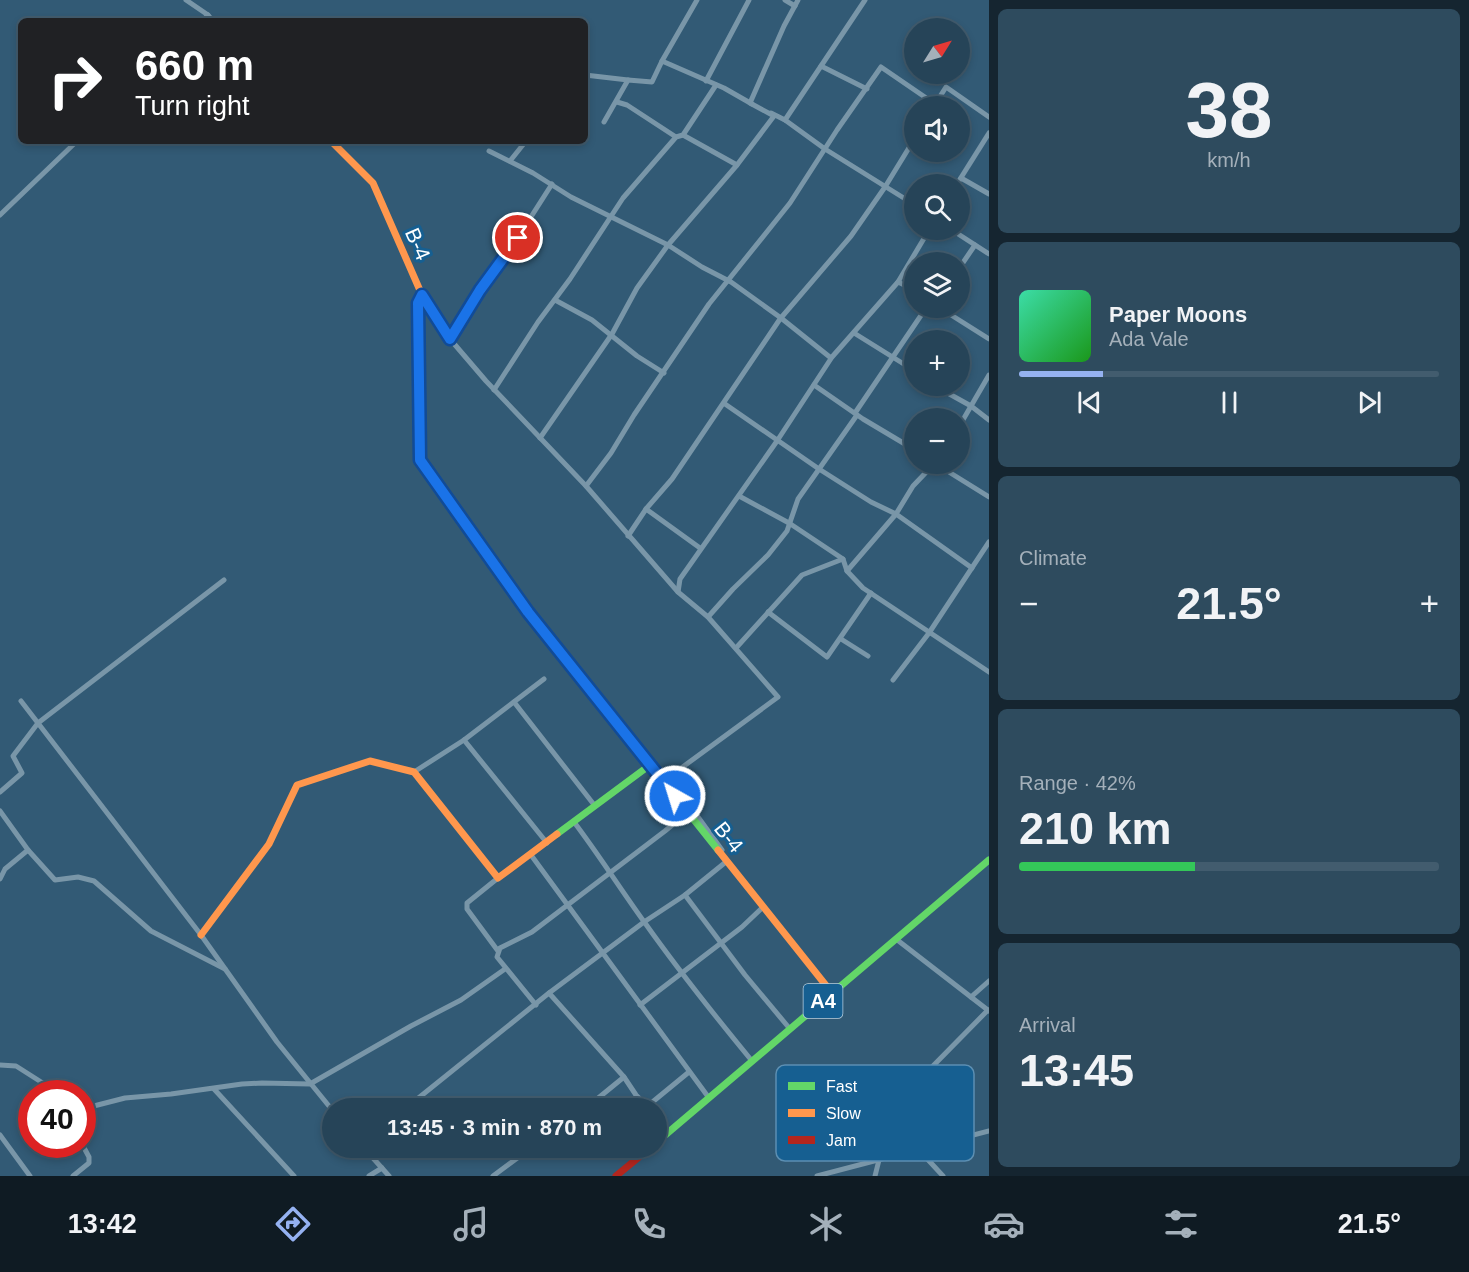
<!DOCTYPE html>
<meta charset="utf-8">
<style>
body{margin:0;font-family:Arial,sans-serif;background:#2e4b5e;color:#f1f3f6;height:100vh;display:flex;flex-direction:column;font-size:22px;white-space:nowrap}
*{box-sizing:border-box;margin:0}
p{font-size:20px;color:#a4b0ba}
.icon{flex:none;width:33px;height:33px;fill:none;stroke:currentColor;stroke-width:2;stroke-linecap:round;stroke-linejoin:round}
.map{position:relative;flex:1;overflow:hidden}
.drawer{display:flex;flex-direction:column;gap:9px;padding:9px;background:#152530;width:480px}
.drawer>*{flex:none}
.hud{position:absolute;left:18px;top:18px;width:570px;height:126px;border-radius:9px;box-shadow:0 3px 9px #0003,0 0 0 2px #425c6e;background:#202124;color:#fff;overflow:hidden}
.needle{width:39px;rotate:53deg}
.fabs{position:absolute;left:904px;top:18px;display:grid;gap:12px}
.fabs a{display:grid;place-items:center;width:66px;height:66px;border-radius:50%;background:#264458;box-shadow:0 3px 9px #0003,0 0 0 2px #425c6e;font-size:30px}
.speed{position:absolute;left:18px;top:1080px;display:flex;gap:12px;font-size:30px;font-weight:700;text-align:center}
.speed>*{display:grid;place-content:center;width:78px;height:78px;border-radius:50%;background:#264458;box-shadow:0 3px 9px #0003,0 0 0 2px #425c6e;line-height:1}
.speed .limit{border:9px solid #d22;background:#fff;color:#111}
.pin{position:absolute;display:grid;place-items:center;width:51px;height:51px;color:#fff;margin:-26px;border:3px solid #fff;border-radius:50%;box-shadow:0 2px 6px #0007}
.me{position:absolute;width:66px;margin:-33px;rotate:321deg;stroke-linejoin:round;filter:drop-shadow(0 0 4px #0008)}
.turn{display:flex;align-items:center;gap:21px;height:126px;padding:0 18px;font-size:27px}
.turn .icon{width:78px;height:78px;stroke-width:2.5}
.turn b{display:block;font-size:42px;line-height:51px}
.big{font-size:45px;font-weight:800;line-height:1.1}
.drawer .tile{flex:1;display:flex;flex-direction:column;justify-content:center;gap:9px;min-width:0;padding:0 21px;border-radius:9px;background:#2e4b5e}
.drawer .dial{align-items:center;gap:0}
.dial b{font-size:78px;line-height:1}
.song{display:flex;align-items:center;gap:18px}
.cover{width:72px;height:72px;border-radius:9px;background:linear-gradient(135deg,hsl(160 70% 55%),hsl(120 70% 35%))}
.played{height:6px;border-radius:3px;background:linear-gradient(90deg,#95b2f1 20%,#425c6e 20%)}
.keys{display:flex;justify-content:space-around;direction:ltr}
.heat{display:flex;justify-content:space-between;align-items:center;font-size:33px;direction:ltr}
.charge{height:9px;border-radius:4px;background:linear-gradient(90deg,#34c759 42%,#425c6e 0)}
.trip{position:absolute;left:322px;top:1098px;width:345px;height:60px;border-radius:30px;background:#264458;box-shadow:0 3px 9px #0003,0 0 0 2px #425c6e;font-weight:800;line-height:60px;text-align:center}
.dock{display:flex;height:96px;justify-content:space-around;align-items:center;background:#0f1b23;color:#a4b0ba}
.dock .icon{width:42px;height:42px}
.dock .active{color:#95b2f1}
.dock b{font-size:27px;color:#f1f3f6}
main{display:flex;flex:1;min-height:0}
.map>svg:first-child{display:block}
</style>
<main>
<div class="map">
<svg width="989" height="1176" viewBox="0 0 989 1176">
<rect width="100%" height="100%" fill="#325a75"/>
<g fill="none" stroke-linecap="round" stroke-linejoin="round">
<g stroke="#7996a8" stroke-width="5">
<polyline points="186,0 208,15"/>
<polyline points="785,0 795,6"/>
<polyline points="202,21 208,15 213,21"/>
<polyline points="662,61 724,88 752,104"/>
<polyline points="821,66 867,89"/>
<polyline points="585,75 628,80"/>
<polyline points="706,81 749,0"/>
<polyline points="617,102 627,105 676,137"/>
<polyline points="934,106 946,87 989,117"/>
<polyline points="771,113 785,120 825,149 915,205"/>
<polyline points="785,120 865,0"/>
<polyline points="604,122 628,80 652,82 662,61 697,0"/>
<polyline points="683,135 737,165"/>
<polyline points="489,151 533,173 571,197 668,245 702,267 731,282 781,318 831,358"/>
<polyline points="510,161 526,141"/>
<polyline points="961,178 989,194"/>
<polyline points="957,184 989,133"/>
<polyline points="0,215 77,141"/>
<polyline points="952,230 989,254"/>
<polyline points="960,267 975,245"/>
<polyline points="898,282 915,290"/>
<polyline points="422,295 450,339 486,381 586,486 678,592 708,617 778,697 669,777 722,850"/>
<polyline points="555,300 592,320 637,356 664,373"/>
<polyline points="940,308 989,339"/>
<polyline points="854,333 915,371"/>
<polyline points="450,339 480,290 506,256 552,184"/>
<polyline points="814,385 863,419 915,450"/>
<polyline points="935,386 971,406 989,420"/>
<polyline points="494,390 538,322 570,279 623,198 676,137 683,135 716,85"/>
<polyline points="725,404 819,469 871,502 896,514 972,568"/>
<polyline points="855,413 926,308"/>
<polyline points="960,425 989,375"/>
<polyline points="540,438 612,334 637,288 668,245 737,165 774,116 750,103 784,26 798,0"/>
<polyline points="936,464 989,497"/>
<polyline points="586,486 611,453 634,415 709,304 790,203 837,130 881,67 935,104"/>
<polyline points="739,496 789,523 843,559 847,571 863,588 989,672"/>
<polyline points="646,509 700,548"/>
<polyline points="628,536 646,509 672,479 780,319 851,236 885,187 915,138"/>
<polyline points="847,571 896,514 913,486 934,464"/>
<polyline points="678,592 680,579 777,441 832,357 898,282 929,230"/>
<polyline points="768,612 827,657 871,593"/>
<polyline points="708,617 733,589 768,555 787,531 798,499 857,415"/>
<polyline points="841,639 868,656"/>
<polyline points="736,648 802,575 843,559"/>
<polyline points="893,680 929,633 989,542"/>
<polyline points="21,701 201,935 277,1042 333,1111"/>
<polyline points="514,702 595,806"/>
<polyline points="464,740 547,843"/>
<polyline points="414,772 464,740 544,679"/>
<polyline points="0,792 22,773 13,756 38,723 224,580"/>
<polyline points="0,811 28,850"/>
<path d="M 574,822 C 599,855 621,890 645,923 C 679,971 715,1016 752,1061"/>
<polyline points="531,855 709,1098"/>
<polyline points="498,878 467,903 467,909 498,951"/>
<polyline points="0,879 5,869 28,850 55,880 78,877 94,881 151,931 225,969"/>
<polyline points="685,895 745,975 790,1029"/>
<polyline points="896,939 989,1011"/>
<polyline points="549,993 624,1077 636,1095 643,1102 650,1104 689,1072"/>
<polyline points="971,997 989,981"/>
<polyline points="536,1005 497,957 500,948 532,932 665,831 688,812"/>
<polyline points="640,1005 742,927 763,907"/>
<polyline points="0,1065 16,1066 60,1094"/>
<polyline points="214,1089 294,1176"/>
<polyline points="406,1108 549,993 644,922 685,895 727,861"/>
<polyline points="586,1108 624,1077"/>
<polyline points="82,1109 125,1098 171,1094 242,1084 262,1083 310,1084 411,1026 461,1000 505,969"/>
<polyline points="0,1135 30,1176"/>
<polyline points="364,1148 389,1176"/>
<polyline points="919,1150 943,1176"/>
<polyline points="73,1176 89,1163 89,1157 82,1144"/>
<polyline points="369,1176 382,1168"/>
<polyline points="493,1176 531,1148"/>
<polyline points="817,1176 989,1131"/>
<polyline points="875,1176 879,1160 870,1130 988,1010"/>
</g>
<g stroke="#63d668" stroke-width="7">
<polyline points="449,500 528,612 718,850"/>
<polyline points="557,834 650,765"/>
<polyline points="657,1142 989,860"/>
</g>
<g stroke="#ff974d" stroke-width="7">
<polyline points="331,141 373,183 422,295 418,303 420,460 449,500"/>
<polyline points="718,850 832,993"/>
<polyline points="201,935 269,844 297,785 370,761 414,772 498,878 557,834"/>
</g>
<polyline stroke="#b3261e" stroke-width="7" points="616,1176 650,1148"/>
</g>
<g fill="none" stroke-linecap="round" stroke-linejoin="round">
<g stroke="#114b97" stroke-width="15">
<polyline id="route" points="518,238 480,290 450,339 422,295 418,303 420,460 528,612 675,796"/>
</g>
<use href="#route" stroke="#1a73e8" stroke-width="10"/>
</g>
<g text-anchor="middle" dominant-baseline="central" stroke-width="6" stroke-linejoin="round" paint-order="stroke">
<rect fill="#165f91" stroke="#b9cfde" stroke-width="1.5" x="803.5" y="984" width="39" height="34" rx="4.5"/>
<g font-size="20" font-weight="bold" fill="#fff">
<text x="823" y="1001">A4</text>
</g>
<g font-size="21" fill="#fff" stroke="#165f91">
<text transform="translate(418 244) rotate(66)">B-4</text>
<text transform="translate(729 837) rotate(51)">B-4</text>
</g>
</g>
<rect x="776" y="1065" width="198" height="96" rx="9" fill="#165f91" stroke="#5c8fb2" stroke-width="1.5"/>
<rect x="788" y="1082" width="27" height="8" fill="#63d668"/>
<rect x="788" y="1109" width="27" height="8" fill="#ff974d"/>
<rect x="788" y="1136" width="27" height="8" fill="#b3261e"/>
<g font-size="16" fill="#fff">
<text x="826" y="1092">Fast</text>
<text x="826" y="1119">Slow</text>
<text x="826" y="1146">Jam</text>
</g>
</svg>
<div class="fabs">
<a><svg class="needle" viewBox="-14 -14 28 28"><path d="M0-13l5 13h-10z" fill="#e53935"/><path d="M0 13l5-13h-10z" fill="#a4b0ba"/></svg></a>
<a><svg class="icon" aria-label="sound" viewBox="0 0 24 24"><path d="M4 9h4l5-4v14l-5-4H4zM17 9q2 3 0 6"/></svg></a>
<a><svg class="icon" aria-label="search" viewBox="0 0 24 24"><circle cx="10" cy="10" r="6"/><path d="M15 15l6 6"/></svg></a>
<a><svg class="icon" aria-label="layers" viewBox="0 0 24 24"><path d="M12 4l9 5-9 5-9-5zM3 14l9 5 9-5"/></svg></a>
<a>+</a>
<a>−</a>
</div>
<div class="speed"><div class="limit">40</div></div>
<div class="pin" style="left:518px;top:238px;background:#d93025"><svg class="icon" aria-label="arrive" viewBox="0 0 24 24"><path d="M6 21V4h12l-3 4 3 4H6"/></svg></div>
<svg class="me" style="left:675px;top:796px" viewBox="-20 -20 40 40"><circle r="17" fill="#1a73e8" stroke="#fff" stroke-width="3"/><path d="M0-11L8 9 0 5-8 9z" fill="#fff"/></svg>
<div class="trip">13:45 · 3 min · 870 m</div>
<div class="hud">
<div class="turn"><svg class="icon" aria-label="right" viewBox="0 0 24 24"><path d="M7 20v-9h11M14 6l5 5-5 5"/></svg><div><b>660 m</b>Turn right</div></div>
</div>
</div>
<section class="drawer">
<div class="tile dial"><b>38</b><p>km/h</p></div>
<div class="tile">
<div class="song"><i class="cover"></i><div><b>Paper Moons</b><p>Ada Vale</p></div></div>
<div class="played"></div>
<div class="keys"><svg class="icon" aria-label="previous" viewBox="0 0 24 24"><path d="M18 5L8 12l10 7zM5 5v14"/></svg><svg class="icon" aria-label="pause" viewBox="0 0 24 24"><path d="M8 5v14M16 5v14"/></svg><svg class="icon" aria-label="next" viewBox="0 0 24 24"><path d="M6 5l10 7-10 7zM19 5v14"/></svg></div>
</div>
<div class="tile"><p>Climate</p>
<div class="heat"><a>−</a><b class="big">21.5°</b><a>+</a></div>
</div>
<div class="tile"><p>Range · 42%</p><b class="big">210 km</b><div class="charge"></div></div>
<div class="tile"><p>Arrival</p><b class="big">13:45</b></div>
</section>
</main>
<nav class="dock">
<b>13:42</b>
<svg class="icon active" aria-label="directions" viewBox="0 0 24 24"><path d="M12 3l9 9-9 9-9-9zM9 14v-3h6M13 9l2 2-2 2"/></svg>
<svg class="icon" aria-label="music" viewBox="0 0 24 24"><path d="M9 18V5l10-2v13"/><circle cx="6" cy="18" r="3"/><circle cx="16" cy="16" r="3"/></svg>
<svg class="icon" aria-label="phone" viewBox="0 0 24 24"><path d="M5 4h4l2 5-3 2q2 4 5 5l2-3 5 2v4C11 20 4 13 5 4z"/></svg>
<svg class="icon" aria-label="climate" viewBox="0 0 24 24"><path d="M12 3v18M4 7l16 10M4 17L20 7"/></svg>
<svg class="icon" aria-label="car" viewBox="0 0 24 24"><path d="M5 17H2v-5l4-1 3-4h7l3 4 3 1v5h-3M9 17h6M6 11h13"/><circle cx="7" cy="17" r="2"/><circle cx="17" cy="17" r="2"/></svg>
<svg class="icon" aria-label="filters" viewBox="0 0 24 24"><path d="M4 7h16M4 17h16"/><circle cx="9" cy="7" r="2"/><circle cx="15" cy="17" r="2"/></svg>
<b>21.5°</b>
</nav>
